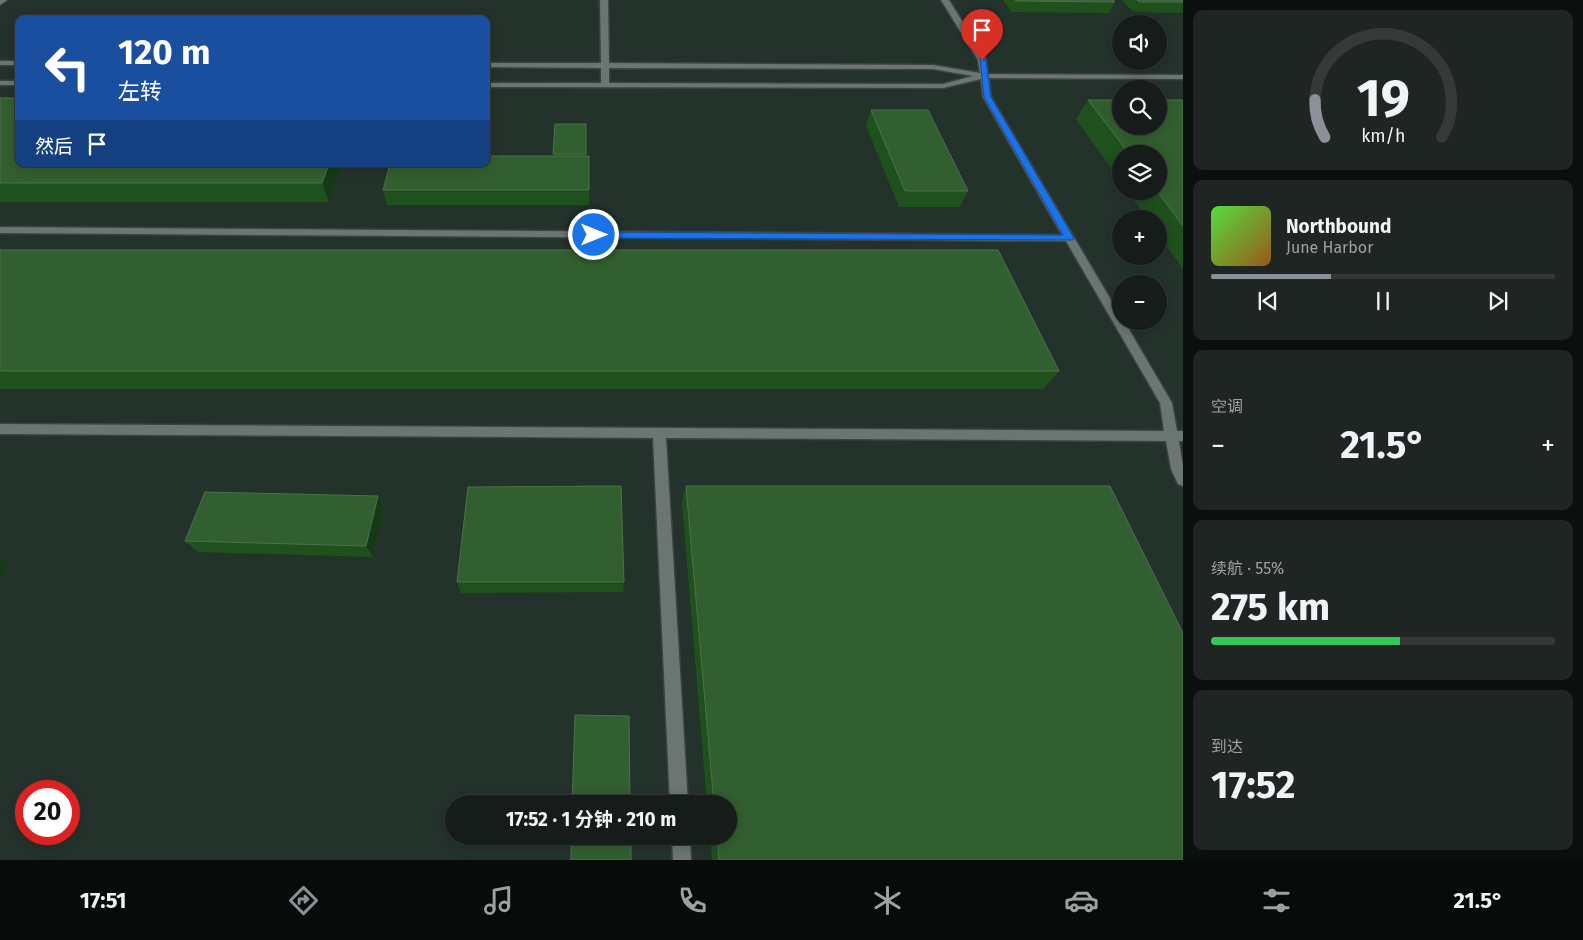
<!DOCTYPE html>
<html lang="zh">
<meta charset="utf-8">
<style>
body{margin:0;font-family:"Fira Sans","Noto Sans SC",sans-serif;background:#1f2523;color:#f1f3f6;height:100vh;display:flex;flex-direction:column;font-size:19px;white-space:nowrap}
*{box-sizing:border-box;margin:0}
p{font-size:16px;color:#9ea1a2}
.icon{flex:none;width:28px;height:28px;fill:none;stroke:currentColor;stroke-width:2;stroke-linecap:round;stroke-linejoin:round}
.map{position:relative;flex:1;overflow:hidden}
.side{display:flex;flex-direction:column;gap:10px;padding:10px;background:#0c0f0e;width:400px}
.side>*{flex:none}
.hud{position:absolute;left:15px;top:15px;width:475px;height:152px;border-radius:10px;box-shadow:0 2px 12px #0003,0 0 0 1px #353a39;background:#1a4fa0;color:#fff;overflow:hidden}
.fabs{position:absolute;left:1112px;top:15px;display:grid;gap:10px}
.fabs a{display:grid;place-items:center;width:55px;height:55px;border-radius:50%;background:#161c1a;box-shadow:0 2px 12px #0003,0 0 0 1px #353a39;font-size:25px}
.speed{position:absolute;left:15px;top:780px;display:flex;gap:10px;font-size:25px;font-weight:700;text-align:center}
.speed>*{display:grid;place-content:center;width:65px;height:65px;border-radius:50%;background:#161c1a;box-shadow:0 2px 12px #0003,0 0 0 1px #353a39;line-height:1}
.speed .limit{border:8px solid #d22;background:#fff;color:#111}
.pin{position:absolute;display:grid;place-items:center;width:42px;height:42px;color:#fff;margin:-51px -21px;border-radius:50% 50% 50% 0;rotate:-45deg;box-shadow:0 0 5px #0007}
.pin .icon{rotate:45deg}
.me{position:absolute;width:55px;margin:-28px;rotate:90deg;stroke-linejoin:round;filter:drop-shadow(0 0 4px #0008)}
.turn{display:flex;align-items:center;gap:18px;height:105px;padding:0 20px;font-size:22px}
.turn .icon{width:65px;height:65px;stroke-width:2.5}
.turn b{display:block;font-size:35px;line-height:42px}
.then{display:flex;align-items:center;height:48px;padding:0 20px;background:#0003;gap:10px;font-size:19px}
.big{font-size:38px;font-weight:700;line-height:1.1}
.side .card{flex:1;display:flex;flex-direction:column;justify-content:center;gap:8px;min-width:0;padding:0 18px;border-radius:10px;background:#1f2523}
.side .dial{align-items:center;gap:0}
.dial svg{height:130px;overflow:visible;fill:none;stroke:#353a39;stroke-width:7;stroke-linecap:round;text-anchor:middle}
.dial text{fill:#f1f3f6;stroke:none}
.song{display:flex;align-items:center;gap:15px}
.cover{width:60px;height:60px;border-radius:8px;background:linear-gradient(135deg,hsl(110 70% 55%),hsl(30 70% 35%))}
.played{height:5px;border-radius:2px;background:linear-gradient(90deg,#8c9099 35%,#353a39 35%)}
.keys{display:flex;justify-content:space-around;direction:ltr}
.heat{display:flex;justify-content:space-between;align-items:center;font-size:28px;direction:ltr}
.charge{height:8px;border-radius:4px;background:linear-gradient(90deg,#34c759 55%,#353a39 0)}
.trip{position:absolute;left:445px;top:795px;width:292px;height:50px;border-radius:25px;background:#161c1a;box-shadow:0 2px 12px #0003,0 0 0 1px #353a39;font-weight:700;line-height:50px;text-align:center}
.menu{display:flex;height:80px;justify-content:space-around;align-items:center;background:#090b0a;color:#9ea1a2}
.menu .icon{width:35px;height:35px}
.menu .active{color:#8c9099}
.menu b{font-size:22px;color:#f1f3f6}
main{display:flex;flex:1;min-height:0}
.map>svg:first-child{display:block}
</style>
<main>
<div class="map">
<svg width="1183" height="860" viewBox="0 0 1183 860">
<rect width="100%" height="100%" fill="#1d2622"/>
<path fill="#24322c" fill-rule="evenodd" d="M 0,0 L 1183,0 L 1183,860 L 0,860 ZM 19,19 L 486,19 L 486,164 L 19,164 ZM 1121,24 L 1159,24 L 1159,61 L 1121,61 ZM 1121,89 L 1159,89 L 1159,126 L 1121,126 ZM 1121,154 L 1159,154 L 1159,191 L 1121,191 ZM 1121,219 L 1159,219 L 1159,256 L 1121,256 ZM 1121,284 L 1159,284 L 1159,321 L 1121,321 ZM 26,791 L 69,791 L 69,834 L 26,834 ZM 454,804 L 729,804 L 729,836 L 454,836 Z"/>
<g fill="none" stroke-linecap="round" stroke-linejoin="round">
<g stroke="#3b4340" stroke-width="3">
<g id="service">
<polygon points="0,0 7,0 0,5"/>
<path d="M 600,0 L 608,0 L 609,63 L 933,65 L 980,73 L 978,60 L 941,0 L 949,0 L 986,60 L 988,74 L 1183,75 L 1183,79 L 989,78 L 991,97 L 1121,317 L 1121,321 L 1124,321 L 1172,403 L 1177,431 L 1183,431 L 1183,441 L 1179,441 L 1183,466 L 1183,486 L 1178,484 L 1171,469 L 1166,441 L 666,438 L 688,804 L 670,804 L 653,438 L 0,434 L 0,424 L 1164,431 L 1160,403 L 1066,241 L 0,233 L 0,227 L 1062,235 L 983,97 L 981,79 L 943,88 L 486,87 L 486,83 L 601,83 L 601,68 L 486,67 L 486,63 L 601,63 ZM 609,68 L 933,69 L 973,76 L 943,84 L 609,83 Z"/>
<rect x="0" y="61" width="19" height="4"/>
<rect x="0" y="81" width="19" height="4"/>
<polygon points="672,836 690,836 691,860 673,860"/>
</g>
</g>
<use href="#service" fill="#6b7571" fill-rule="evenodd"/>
</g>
<g fill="#1f511c">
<polygon points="1003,0 1113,0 1115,2 1109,13 1011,12"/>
<polygon points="1122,0 1183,0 1183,13 1133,12"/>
<polygon points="0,98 343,164 329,202 0,202"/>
<polygon points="1088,100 1183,100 1183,269 1159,235 1159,219 1147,219 1128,191 1159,191 1159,154 1121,154 1121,182 1076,119"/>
<polygon points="871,110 968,191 960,207 899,207 866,126"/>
<polygon points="555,124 586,124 586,156 589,156 589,205 387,205 383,190 553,156"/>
<polygon points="0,250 1059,371 1043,389 0,389"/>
<polygon points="686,486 1183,860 712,860 710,836 729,836 729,804 707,804 682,502"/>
<polygon points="384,509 373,557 198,552 185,541"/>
<polygon points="457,582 624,582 623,592 461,593"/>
</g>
<g fill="#163a16">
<polygon points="329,164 343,164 329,202 322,183"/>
<polygon points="378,496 384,509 373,557 366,546"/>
<polygon points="0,557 9,563 0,580"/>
</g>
<g fill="#325f2f" stroke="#4b7249">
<polygon points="1015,0 1113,0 1115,2 1016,1"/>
<polygon points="1137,0 1183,0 1183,2 1139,2"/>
<polygon points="0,98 19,98 19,164 329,164 322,183 0,183"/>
<polygon points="1088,100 1121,100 1121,126 1159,126 1159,100 1183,100 1183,226 1157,191 1159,191 1159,154 1129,154"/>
<polygon points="871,110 928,110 968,191 905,191"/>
<polygon points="555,124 586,124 586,154 553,154"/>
<polygon points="486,156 589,156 589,190 383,190 390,164 486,164"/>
<polygon points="0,250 998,250 1059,371 0,371"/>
<polygon points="621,486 624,582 457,582 468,487"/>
<polygon points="686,486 1110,486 1183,633 1183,860 719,860 717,836 729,836 729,804 714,804"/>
<polygon points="205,492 378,496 366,546 185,541"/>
<polygon points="575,715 629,716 630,804 572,804"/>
<rect x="571" y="836" width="60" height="24"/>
</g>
<polygon fill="#1a73e8" stroke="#114b97" points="980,58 986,60 991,97 1074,238 1073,240 594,238 590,235 594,232 1063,235 984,97"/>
</svg>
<div class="fabs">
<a><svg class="icon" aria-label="sound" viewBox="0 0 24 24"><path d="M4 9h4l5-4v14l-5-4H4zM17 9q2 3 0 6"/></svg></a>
<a><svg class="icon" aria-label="search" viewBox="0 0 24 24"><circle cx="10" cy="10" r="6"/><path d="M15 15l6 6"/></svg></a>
<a><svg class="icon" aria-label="layers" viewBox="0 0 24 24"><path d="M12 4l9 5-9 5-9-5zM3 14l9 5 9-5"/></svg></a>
<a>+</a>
<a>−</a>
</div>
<div class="speed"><div class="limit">20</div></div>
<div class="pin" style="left:982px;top:60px;background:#d93025"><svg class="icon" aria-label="arrive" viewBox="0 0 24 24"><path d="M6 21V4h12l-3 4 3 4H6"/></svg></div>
<svg class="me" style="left:594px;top:235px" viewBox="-20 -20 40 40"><circle r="17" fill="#1a73e8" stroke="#fff" stroke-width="3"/><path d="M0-11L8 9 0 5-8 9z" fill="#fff"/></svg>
<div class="trip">17:52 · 1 分钟 · 210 m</div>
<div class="hud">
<div class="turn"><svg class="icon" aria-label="left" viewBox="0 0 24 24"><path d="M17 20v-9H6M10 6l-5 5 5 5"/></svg><div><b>120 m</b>左转</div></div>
<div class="then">然后<svg class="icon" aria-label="arrive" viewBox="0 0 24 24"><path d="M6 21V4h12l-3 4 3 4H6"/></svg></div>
</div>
</div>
<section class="side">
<div class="card dial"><svg viewBox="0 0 100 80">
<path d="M14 69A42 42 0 1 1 86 69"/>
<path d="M14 69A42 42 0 0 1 8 46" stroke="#8c9099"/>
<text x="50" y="56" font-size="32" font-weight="700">19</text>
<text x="50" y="72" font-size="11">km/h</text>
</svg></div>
<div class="card">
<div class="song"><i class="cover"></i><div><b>Northbound</b><p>June Harbor</p></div></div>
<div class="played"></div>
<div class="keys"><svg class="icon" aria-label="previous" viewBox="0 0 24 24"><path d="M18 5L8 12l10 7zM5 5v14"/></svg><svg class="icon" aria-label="pause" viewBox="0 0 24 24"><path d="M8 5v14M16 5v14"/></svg><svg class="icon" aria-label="next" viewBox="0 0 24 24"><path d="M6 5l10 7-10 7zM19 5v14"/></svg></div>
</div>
<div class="card"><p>空调</p>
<div class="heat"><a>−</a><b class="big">21.5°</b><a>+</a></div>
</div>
<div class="card"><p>续航 · 55%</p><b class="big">275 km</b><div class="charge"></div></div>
<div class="card"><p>到达</p><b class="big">17:52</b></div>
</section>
</main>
<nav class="menu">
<b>17:51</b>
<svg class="icon active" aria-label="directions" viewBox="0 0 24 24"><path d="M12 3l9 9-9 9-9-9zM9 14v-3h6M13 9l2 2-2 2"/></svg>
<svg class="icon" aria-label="music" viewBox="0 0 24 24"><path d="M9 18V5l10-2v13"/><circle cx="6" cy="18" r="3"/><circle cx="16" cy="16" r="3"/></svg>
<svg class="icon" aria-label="phone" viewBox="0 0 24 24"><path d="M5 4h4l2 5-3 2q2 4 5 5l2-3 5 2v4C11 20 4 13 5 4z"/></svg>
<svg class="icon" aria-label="climate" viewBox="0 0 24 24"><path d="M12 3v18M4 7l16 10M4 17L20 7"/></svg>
<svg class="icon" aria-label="car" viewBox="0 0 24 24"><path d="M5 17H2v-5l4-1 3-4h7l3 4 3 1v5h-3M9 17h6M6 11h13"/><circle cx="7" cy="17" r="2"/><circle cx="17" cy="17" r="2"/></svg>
<svg class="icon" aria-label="filters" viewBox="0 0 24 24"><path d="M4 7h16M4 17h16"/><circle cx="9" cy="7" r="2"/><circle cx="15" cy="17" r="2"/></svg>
<b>21.5°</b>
</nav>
